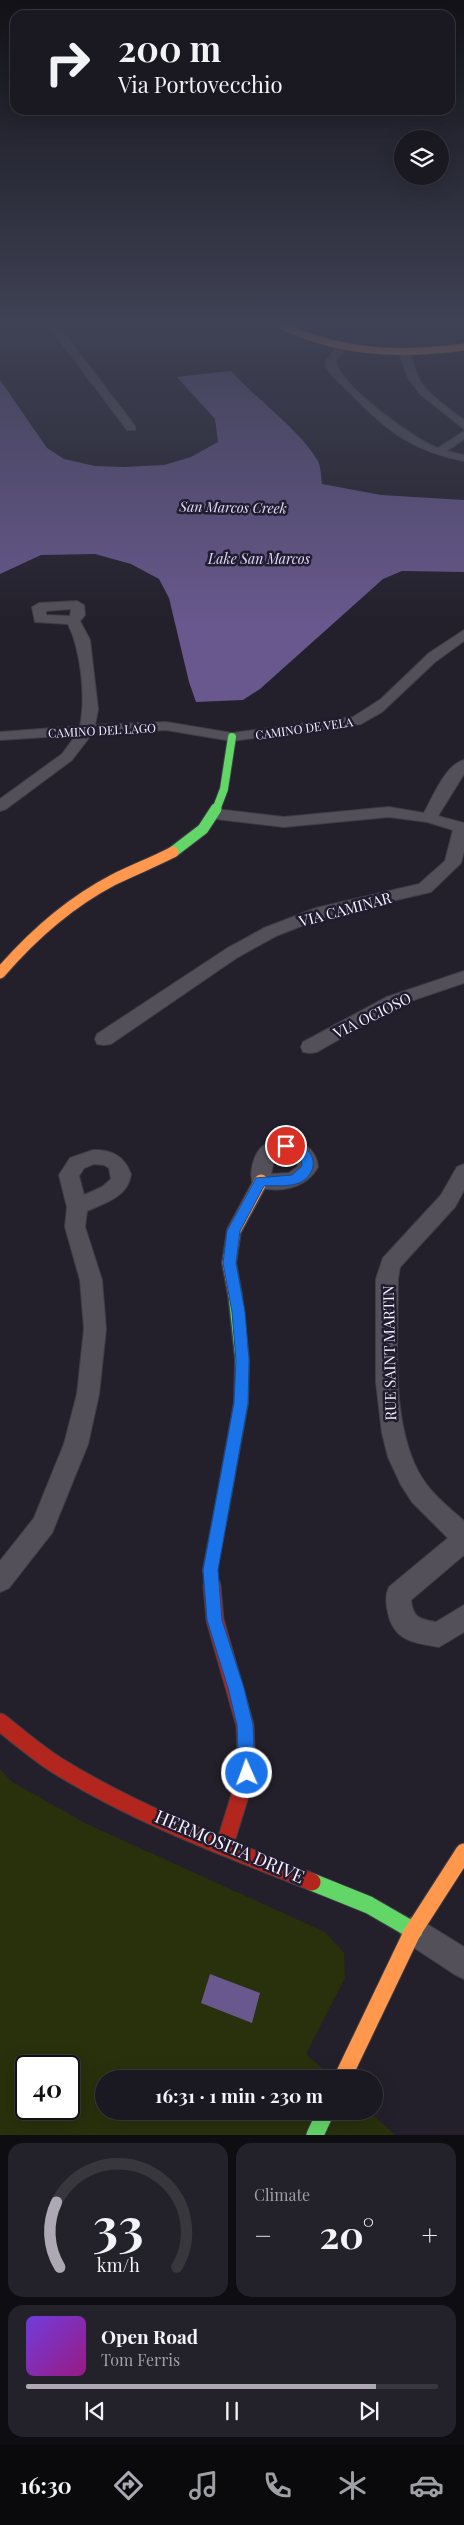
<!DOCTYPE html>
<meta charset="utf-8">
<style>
body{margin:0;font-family:"Playfair Display",serif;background:#232129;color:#f1f3f6;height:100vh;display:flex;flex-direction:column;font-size:19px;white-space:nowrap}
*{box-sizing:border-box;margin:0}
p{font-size:16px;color:#9fa0a5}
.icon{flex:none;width:28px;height:28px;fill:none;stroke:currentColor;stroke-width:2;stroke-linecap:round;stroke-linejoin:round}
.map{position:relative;height:2135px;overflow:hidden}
.drawer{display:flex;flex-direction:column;gap:8px;padding:8px;background:#0e0d12;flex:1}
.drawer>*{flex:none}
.hud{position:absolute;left:10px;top:10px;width:445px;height:105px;border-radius:15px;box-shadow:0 5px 20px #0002,0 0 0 1px #38373e;background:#1a1820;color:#f1f3f6;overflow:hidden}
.tools{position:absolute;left:394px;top:130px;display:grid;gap:10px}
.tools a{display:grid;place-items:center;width:55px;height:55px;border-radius:50%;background:#1a1820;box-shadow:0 5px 20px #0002,0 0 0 1px #38373e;font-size:25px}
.speed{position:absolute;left:15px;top:2055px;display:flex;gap:10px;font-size:25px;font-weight:700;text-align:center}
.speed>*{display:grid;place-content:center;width:65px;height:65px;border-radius:50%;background:#1a1820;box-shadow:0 5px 20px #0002,0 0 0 1px #38373e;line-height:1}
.speed .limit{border:2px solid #111;border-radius:8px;background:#fff;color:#111}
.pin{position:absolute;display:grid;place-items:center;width:42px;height:42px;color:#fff;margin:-21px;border:2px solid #fff;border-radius:50%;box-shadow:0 1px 5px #0007}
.me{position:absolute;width:55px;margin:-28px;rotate:358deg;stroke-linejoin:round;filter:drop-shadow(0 0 4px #0008)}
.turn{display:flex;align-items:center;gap:18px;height:105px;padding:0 25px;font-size:22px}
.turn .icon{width:65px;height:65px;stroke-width:2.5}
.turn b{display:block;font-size:35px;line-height:42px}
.big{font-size:38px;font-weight:700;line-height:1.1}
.drawer .tile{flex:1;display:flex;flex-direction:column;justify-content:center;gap:8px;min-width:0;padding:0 18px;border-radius:15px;background:#232129}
.drawer .dial{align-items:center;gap:0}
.dial svg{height:130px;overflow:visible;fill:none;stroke:#38373e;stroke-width:7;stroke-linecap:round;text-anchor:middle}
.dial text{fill:#f1f3f6;stroke:none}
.song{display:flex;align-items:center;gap:15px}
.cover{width:60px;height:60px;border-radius:8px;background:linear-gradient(135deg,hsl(260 70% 55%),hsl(310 70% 35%))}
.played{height:5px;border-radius:2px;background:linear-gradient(90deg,#aca9b4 85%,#38373e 85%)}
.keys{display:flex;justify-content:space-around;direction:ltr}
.heat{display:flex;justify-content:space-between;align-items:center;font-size:28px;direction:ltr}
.drawer .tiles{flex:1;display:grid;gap:8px;grid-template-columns:1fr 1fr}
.tile:last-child{grid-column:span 2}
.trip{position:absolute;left:95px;top:2070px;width:288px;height:50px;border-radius:25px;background:#1a1820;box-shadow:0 5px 20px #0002,0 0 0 1px #38373e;font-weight:700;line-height:50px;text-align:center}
.tabs{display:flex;height:80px;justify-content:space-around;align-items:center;background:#0a0a0d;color:#9fa0a5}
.tabs .icon{width:35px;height:35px}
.tabs .active{color:#aca9b4}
.tabs b{font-size:22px;color:#f1f3f6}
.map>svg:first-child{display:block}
</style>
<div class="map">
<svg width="464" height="2135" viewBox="0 0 464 2135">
<rect width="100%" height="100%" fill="#23202b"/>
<path fill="#28300c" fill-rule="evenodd" d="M 0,1769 L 12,1782 L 87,1824 L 325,1932 L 344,1953 L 345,1978 L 306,2054 L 334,2079 L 104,2079 L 104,2111 L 369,2111 L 395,2135 L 0,2135 ZM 26,2066 L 69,2066 L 69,2109 L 26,2109 Z"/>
<g fill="#68588d">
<path d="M 231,371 C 257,400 299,429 318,461 C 321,467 321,477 322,484 L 381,495 L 464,500 L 464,572 L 402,571 L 383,579 L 260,689 L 243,700 L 196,702 L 189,682 L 169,598 L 159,579 L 131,564 L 95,554 L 41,555 L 0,574 L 0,380 L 47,448 L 64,459 L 95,466 L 124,467 L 164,465 L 191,457 L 218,442 L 215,419 L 177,377 Z"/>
<polygon points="210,1974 260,1993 252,2023 201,2003"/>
</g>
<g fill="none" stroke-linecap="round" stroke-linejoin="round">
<g stroke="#3f3d46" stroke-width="2">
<g id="street">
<polygon points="48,325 58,325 135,426 135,430 127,430"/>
<path d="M 338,345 L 347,347 L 336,360 C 336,383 415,440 438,448 L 464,431 L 464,439 L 447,451 L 464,455 L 464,461 C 416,452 389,433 355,398 C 345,388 334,379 326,367 L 326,360 Z"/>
<path d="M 404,350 C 413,353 414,369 418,377 C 427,395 449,408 464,420 L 464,429 L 420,394 L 408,378 L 399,353 Z"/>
<path d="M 77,601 L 84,605 L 85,615 L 80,621 L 90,640 L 98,709 L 95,725 L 166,722 L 232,733 L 353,717 L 381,699 L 429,653 L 464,630 L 464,641 L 435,662 L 382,712 L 361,724 L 232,741 L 166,730 L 92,734 L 72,760 L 6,809 L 0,811 L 0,799 L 62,754 L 76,735 L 0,740 L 0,732 L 80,726 C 86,697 81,650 68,624 L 35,622 L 32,607 L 39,603 ZM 71,609 L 70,616 L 46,615 L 46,611 Z"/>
<path d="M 464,760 L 464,774 L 438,816 L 464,823 L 464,851 L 461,863 L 431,892 L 327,916 L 276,936 L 238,957 L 111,1044 L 104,1045 L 97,1044 L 95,1039 L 97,1034 L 226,949 L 264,928 L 316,908 L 419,884 L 445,861 L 453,830 L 427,822 L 389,817 L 284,827 L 216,819 L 210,817 L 208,814 L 210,811 L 216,809 L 284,817 L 389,807 L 424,813 C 433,797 445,765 464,760 Z"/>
<polygon points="464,971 464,983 399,1005 317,1052 310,1053 303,1052 301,1047 303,1042 387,997"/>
<path d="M 286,1139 C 303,1142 316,1148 318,1167 C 306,1189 277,1194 254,1186 C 248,1175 253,1154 263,1146 C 270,1141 278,1140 286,1139 ZM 281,1154 C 290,1153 297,1157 298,1166 L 289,1173 L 271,1174 L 274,1160 Z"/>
<path d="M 93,1150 C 113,1150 124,1156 131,1174 C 128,1197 105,1203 87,1211 L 85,1227 L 102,1280 L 106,1329 L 99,1394 L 88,1444 L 52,1533 L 9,1588 L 0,1592 L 0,1561 L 34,1518 L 64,1444 L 77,1394 L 84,1329 L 80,1280 L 65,1227 L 67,1207 L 59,1175 L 70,1158 ZM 94,1164 L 104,1165 L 109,1168 L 111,1179 L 102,1187 L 84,1195 L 79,1176 L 84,1168 Z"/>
<path d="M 464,1164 L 464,1190 L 455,1207 L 400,1267 L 398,1279 C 398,1338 390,1417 418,1471 C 428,1491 447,1506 464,1521 L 464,1555 L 411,1600 C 413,1618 419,1619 436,1622 L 464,1605 L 464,1632 L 439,1647 C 414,1643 394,1641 388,1613 C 386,1603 385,1596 389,1587 L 448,1538 L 412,1502 L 401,1485 L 388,1457 L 382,1433 L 376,1382 L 376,1279 L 383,1258 L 441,1195 L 457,1167 Z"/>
<polygon points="414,1916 464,1947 464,1979 454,1974 404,1941 399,1931 404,1921"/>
</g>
</g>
<g stroke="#3f3d46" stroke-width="10">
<polyline id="fast-far3" points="216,810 224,789 232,737"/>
</g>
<g stroke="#3f3d46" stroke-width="13">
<polyline id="fast-far2" points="173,852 203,829 216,809"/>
</g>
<g stroke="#3f3d46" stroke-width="16">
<polyline id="fast-far1" points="222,1507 241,1403 242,1360 235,1295"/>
</g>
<g stroke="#3f3d46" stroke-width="19">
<g id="fast">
<polyline points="312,1882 369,1905 414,1931"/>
<polyline points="315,2135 326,2111"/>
</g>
</g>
<g stroke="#3f3d46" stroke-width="8">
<path id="slow-far3" d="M 280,325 C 340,353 399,356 464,347"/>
</g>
<g stroke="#3f3d46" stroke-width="13">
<path id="slow-far2" d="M 0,973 C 32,936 69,903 113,880 C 133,870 154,862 173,852"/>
</g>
<g stroke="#3f3d46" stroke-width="16">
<polyline id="slow-far1" points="235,1295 229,1263 234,1231 261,1181"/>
</g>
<g stroke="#3f3d46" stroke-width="19">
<polyline id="slow" points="342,2079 412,1933 464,1852"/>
</g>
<g stroke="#3f3d46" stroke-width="16">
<polyline id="jam-far1" points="212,1587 210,1570 222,1507"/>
</g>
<g stroke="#3f3d46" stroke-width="19">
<g id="jam">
<polyline points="212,1586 215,1620 245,1725 247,1773 224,1847"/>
<path d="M 0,1722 C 19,1737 37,1753 58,1766 C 137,1815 226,1848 312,1882"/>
</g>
</g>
<use href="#street" fill="#535059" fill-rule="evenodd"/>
<use href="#fast-far3" stroke="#63d668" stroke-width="8"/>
<use href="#fast-far2" stroke="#63d668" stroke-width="11"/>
<use href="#fast-far1" stroke="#63d668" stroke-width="13"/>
<use href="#fast" stroke="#63d668" stroke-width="17"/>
<use href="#slow-far3" stroke="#ff974d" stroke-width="7"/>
<use href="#slow-far2" stroke="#ff974d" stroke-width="11"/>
<use href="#slow-far1" stroke="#ff974d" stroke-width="13"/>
<use href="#slow" stroke="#ff974d" stroke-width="17"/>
<use href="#jam-far1" stroke="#b3261e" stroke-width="13"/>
<use href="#jam" stroke="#b3261e" stroke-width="17"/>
</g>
<linearGradient id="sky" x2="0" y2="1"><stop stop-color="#131218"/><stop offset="0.52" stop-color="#3f4255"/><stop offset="1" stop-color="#3f4255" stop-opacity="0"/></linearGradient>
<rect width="464" height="623" fill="url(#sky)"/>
<path fill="#1a73e8" stroke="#114b97" d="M 286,1142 C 291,1143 300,1144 305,1148 C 320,1160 313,1179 296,1184 C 286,1187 274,1185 264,1186 L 240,1231 L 236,1263 L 245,1312 L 249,1360 L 248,1403 L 218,1570 L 222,1620 L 244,1688 L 253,1725 L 255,1773 L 253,1779 L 247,1781 L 241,1779 L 239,1773 L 237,1725 L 228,1688 L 207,1620 L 203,1570 L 234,1403 L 236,1360 L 232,1312 L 223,1263 L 227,1231 L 256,1178 L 292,1175 L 302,1166 C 302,1154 291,1152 282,1149 L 282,1143 Z"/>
<g text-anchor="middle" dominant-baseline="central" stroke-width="5" stroke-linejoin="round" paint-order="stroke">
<g font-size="12" fill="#f6f3fe" stroke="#211c2f">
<text transform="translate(304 728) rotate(-8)">CAMINO DE VELA</text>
<text transform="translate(102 730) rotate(-3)">CAMINO DEL LAGO</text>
</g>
<g font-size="14" font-style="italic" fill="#e1d8fb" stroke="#211c2f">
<text transform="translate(233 507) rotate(1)">San Marcos Creek</text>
<text x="259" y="558">Lake San Marcos</text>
</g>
<g font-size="15" fill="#f6f3fe" stroke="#211c2f">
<text transform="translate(345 909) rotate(-15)">VIA CAMINAR</text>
<text transform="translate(372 1015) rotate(-26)">VIA OCIOSO</text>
<text transform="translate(389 1353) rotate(-91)">RUE SAINT MARTIN</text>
</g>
<g font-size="18" fill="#f6f3fe" stroke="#211c2f">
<text transform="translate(230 1846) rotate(23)">HERMOSITA DRIVE</text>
</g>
</g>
</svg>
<div class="tools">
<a><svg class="icon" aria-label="layers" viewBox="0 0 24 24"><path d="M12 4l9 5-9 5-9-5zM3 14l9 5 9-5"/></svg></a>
</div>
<div class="speed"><div class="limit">40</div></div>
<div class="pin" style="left:286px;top:1146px;background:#d93025"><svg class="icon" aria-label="arrive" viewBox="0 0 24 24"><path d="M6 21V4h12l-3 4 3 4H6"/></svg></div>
<svg class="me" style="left:247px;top:1773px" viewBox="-20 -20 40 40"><circle r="17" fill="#1a73e8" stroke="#fff" stroke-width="3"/><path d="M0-11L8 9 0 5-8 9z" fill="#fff"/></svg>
<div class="trip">16:31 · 1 min · 230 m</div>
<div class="hud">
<div class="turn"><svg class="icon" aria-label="right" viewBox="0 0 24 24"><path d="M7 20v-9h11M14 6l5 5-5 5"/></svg><div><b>200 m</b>Via Portovecchio</div></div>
</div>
</div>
<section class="drawer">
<div class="tiles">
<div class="tile dial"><svg viewBox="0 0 100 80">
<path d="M14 69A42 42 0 1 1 86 69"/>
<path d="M14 69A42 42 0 0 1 12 29" stroke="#aca9b4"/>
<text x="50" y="56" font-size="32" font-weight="700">33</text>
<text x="50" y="72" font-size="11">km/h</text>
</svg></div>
<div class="tile"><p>Climate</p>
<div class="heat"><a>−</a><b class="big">20°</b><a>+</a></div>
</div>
<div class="tile">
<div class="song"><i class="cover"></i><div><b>Open Road</b><p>Tom Ferris</p></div></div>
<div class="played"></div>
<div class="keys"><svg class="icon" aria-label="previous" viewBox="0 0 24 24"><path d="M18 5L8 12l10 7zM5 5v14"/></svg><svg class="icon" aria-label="pause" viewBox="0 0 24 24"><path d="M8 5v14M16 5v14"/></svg><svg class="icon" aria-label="next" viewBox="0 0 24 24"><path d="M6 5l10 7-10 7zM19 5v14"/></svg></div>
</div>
</div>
</section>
<nav class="tabs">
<b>16:30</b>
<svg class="icon active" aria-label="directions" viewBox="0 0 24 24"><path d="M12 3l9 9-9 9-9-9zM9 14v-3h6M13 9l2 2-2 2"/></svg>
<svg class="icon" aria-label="music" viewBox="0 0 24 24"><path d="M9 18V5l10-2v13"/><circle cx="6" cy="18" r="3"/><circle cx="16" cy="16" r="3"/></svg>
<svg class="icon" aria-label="phone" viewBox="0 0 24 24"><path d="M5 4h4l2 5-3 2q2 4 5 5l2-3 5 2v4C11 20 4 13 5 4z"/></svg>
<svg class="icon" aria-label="climate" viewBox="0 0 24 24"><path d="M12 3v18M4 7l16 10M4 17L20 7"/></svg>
<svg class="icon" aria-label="car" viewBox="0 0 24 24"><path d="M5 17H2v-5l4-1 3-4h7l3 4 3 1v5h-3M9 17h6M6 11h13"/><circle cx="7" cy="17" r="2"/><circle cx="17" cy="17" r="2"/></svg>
</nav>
